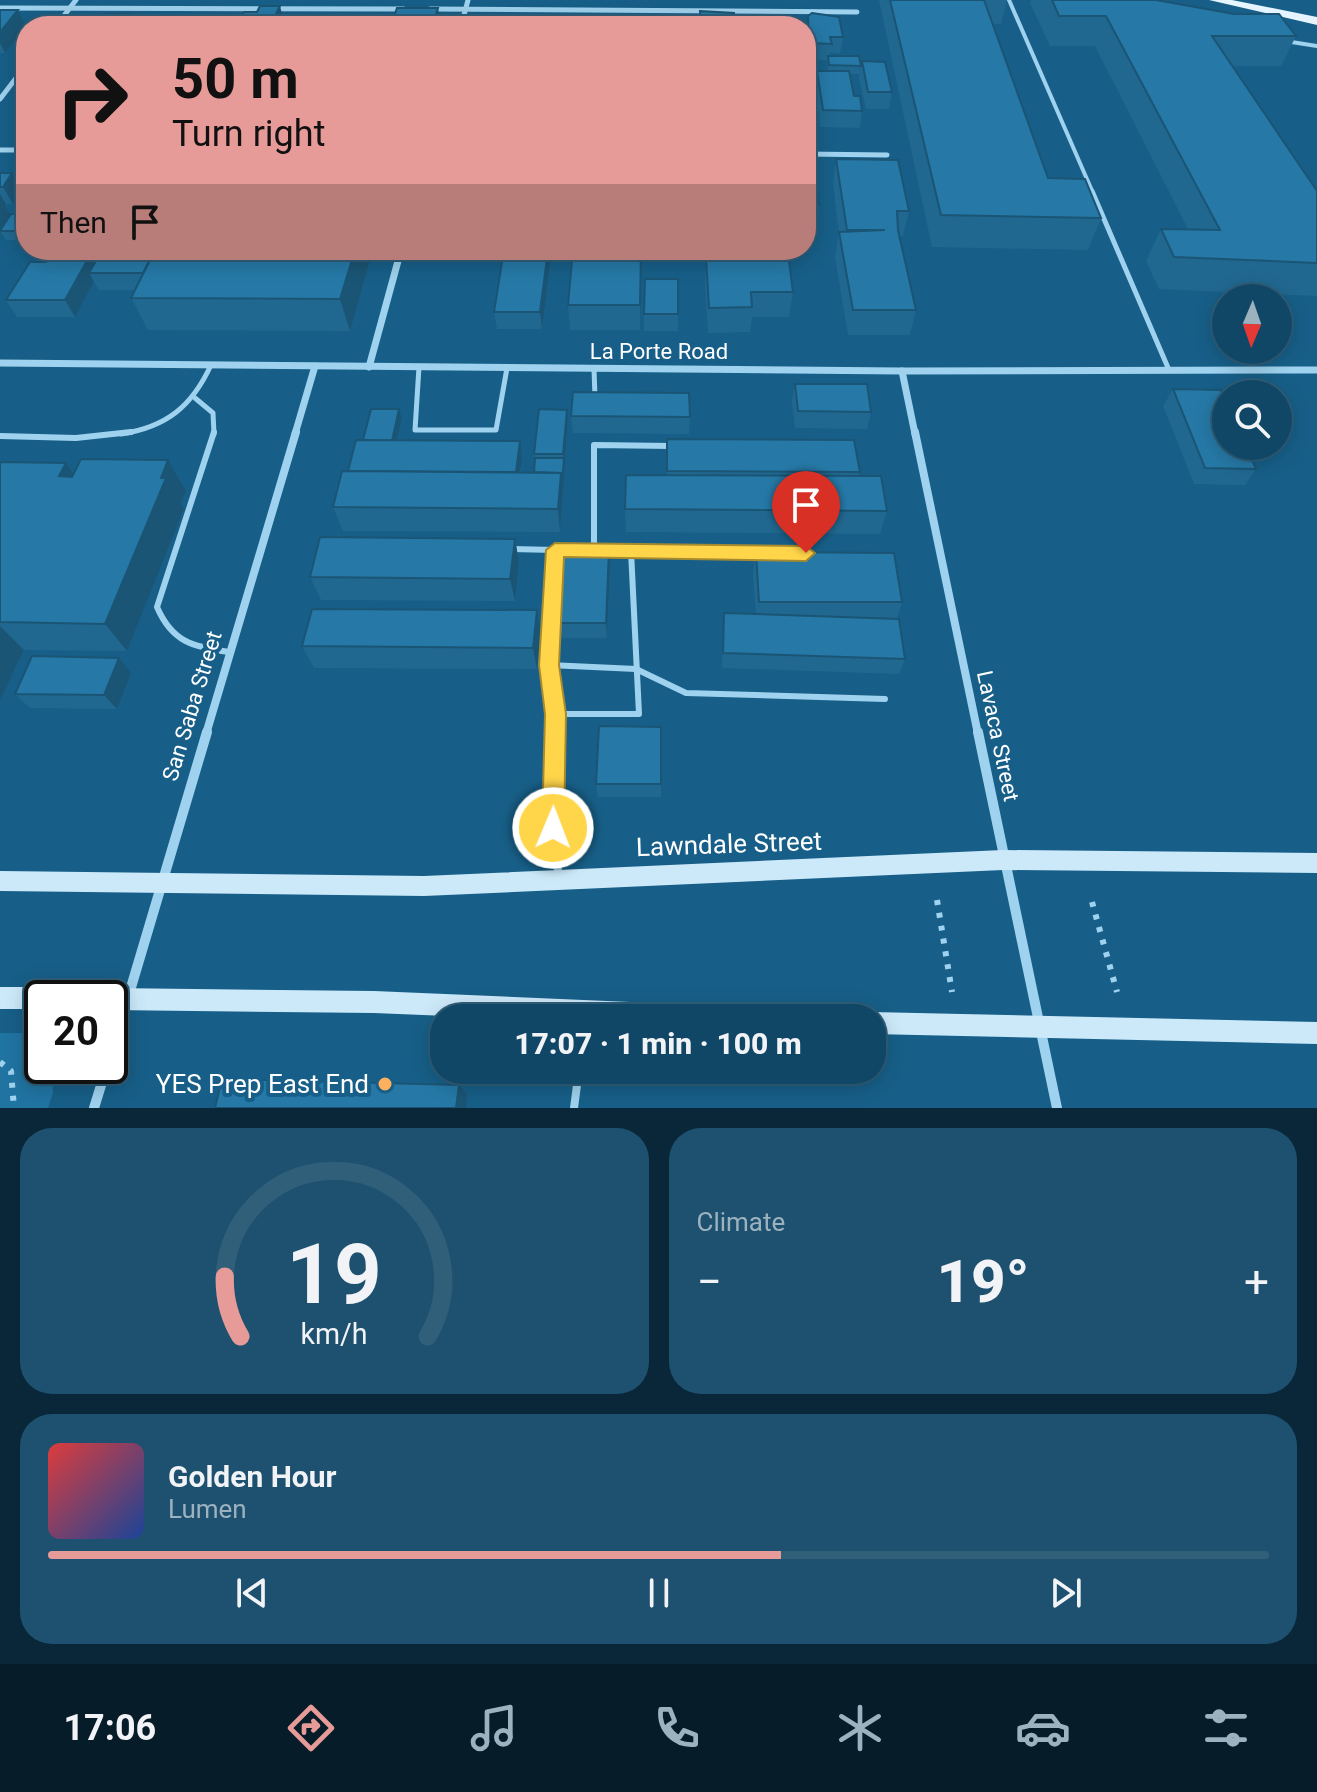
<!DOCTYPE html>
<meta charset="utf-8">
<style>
body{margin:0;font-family:Roboto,sans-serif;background:#1e516f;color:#f1f3f6;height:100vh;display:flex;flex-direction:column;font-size:30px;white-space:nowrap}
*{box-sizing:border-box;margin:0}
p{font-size:26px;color:#9cb2bf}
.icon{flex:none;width:44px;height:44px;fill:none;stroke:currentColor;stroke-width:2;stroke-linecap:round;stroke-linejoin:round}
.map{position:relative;height:1108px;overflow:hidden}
.sheet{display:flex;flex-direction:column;gap:20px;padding:20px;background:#092738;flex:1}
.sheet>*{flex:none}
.guide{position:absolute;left:16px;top:16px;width:800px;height:244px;border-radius:32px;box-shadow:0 4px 20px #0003,0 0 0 2px #305f7a;background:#e69b98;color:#111;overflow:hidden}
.needle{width:52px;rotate:182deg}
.tools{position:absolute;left:1212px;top:284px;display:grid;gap:16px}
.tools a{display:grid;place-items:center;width:80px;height:80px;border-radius:50%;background:#114766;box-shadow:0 4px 20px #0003,0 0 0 2px #305f7a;font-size:40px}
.speed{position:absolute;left:24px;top:980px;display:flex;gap:16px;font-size:40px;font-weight:700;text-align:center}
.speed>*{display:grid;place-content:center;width:104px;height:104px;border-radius:50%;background:#114766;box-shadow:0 4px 20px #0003,0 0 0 2px #305f7a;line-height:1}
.speed .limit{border:4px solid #111;border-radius:12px;background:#fff;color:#111}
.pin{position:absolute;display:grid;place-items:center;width:68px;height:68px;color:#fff;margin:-82px -34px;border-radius:50% 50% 50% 0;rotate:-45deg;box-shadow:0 0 8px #0007}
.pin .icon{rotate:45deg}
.me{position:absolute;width:88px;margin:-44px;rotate:1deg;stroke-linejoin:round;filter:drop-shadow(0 0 6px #0008)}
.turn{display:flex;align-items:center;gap:28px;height:168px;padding:0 24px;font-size:36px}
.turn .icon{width:104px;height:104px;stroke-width:2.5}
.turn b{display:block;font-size:56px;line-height:68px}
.then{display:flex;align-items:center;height:76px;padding:0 24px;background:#0003;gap:16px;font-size:30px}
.big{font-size:60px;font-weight:800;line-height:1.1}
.sheet .widget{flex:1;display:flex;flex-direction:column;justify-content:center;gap:12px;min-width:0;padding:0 28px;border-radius:32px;background:#1e516f}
.sheet .dial{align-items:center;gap:0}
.dial svg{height:208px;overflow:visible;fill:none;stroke:#305f7a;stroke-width:7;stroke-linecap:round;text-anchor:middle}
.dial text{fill:#f1f3f6;stroke:none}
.song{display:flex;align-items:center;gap:24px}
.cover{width:96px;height:96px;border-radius:12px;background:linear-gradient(135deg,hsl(0 70% 55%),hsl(220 70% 35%))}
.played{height:8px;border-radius:4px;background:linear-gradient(90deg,#e69b98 60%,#305f7a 60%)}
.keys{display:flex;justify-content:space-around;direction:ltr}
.heat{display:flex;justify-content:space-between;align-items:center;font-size:44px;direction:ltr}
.sheet .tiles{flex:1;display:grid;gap:20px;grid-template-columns:1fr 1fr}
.widget:last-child{grid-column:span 2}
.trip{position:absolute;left:430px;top:1004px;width:456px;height:80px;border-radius:32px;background:#114766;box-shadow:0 4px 20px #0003,0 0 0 2px #305f7a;font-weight:800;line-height:80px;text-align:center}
.menu{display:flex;height:128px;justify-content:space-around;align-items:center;background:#071c29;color:#9cb2bf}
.menu .icon{width:56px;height:56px}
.menu .active{color:#e69b98}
.menu b{font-size:36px;color:#f1f3f6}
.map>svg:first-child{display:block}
</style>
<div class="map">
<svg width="1317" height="1108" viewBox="0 0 1317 1108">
<rect width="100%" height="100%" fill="#175f88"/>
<polygon fill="#2074a2" points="0,1033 24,1033 42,1045 42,1066 52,1066 53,1093 48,1108 0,1108"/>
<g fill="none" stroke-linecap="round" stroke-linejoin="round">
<g stroke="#9fd2ee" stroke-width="6" stroke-dasharray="5 8" stroke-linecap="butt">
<polyline points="937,900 952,992"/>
<polyline points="1092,902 1117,992"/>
<polyline points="0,1062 11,1071 14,1108"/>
</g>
<g stroke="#9fd2ee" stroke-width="4">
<polyline points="1009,0 1093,193"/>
<polyline points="1285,41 1317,46"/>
</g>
<g stroke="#9fd2ee" stroke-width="5">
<polyline points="1092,191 1169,370"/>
<polyline points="419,367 415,430 496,430 507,368"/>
<polyline points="594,369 595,398"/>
<polyline points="195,398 213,413 214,434"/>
<path d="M 121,434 C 167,427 192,406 211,365"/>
</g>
<g stroke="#9fd2ee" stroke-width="6">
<path d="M 214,432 L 157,607 C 172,642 193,647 229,652"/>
<polyline points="0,436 76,438 131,432"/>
<polyline points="511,549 555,550"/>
<polyline points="594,550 594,445 672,446"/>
<polyline points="604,551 764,553"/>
<polyline points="549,665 555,550 568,550"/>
<polyline points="556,714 639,714 631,551"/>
<polyline points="553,734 549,665 636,669 686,693 885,699"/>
</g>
<g stroke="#9fd2ee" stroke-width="8">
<polyline points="553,732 558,874"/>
<polyline points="574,1108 579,1070"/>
</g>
<g stroke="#9fd2ee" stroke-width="5">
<polyline points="0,8 404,9"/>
<polyline points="430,9 857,12"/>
<polyline points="56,26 76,0"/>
<polyline points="461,26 468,0"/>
<polyline points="0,99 26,65"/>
<polyline points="0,150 26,150"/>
<polyline points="806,154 887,155"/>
</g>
<g stroke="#9fd2ee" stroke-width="7">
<polyline points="0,363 902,371 1317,370"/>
<polyline points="369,367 401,250"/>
<polyline points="902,371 915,434"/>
<polyline points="295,434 315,366"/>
</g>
<g stroke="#9fd2ee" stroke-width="8">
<polyline points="915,432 978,734"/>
<polyline points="206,734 296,432"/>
</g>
<g stroke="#9fd2ee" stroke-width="10">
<polyline points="978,732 1057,1108"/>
<polyline points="110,1058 207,732"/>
<polyline points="94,1108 107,1066"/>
</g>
<g fill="#cce9fa" fill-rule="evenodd">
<polygon points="1003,850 1317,853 1317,873 1003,870 424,896 0,891 0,871 424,876"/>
<polygon points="0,987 42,987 50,990 53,998 42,998 42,1009 0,1009"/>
<polygon points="110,988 374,991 746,1007 754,1010 757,1018 496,1018 374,1013 110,1010 110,998 100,998 102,991"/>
<polygon points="872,1012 1317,1022 1317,1044 872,1034 872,1018 863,1018"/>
</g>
<polygon fill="#e6f4ff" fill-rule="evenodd" points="1209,0 1232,0 1317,17 1317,25"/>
</g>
<g fill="#216890">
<polygon points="879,0 1007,0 1001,24 993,24 1048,178 1101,218 1088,250 932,247"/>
<polygon points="1031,0 1156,0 1296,36 1281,66 1232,66 1317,191 1317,296 1159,289 1146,261 1161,229 1188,229 1095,46 1050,46 1030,3"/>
<polygon points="0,10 18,10 26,26 5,53 0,53"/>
<polygon points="131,14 133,20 157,20 159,26 106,26 103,19"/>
<polygon points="808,16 843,37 840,53 830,53 830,56 861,66 860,74 850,74 854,96 862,111 860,128 820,127 815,88 817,71 828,71 827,60 807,60 806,30"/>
<polygon points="862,61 892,92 889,109 866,109 859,78"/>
<polygon points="836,159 909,211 903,236 899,236 916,310 910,335 848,335 835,257 839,232 833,184"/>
<polygon points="0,173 22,189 26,183 26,200 21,192 13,204 6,204 5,206 11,216 26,214 26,240 6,240 1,233 0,235"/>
<polygon points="806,180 819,205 816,223 806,222"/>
<polygon points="99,250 100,253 373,250 350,331 148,330 131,298 135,290 99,290 94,282 75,317 17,317 6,300 46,262"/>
<polygon points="552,250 542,329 497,329 494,312"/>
<polygon points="642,250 640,330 570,330 568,305"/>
<polygon points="726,250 765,250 766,260 793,292 789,317 752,317 750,332 708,333 705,283 706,258 726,258"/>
<polygon points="678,279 678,331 644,331 644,314"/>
<polygon points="795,384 871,412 867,429 795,428 792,401"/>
<polygon points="1173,389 1256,469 1245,485 1194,484 1163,406"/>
<polygon points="399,409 402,418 397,441 520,441 522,458 521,472 534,472 535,461 534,454 567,410 568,418 560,532 343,531 333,507 348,471 363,440"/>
<polygon points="571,416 690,417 689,434 573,433"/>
<polygon points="667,439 860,472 859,476 887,511 880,534 626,532 625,509 667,475"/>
<polygon points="168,460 186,491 181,503 184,509 127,651 24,650 0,700 0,462 66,463 74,473"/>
<polygon points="515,539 519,562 515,601 321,600 310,577"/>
<polygon points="609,549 610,565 607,638 559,638 556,623"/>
<polygon points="756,552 902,602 897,619 905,659 899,674 722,668 724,613 756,614 753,575"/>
<polygon points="541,632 537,669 314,668 302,646"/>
<polygon points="131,673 117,709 30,708 15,694"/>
<polygon points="661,727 661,797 598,797 596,784"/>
</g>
<g fill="#1b5575">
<polygon points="280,6 284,22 282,26 270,26"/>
<polygon points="438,8 441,26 433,26 436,14"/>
<polygon points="18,10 26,26 5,53 0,43 0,32"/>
<polygon points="313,15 315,23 314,26 308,26"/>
<polygon points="340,15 342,23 341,26 336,26"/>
<polygon points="12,173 22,190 13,204 3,187"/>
<polygon points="0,194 6,204 5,206 12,217 0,231 1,233 0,235"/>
<polygon points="93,250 99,250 105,262 89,273 94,282 75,317 65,300"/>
<polygon points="355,250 373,250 350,331 340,299"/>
<polygon points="548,250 552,250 542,329 540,312"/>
<polygon points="641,250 642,250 640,330 640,305"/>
<polygon points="399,409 402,418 394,453 391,445"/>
<polygon points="567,410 568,418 560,532 558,509 561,473 564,461 563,454"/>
<polygon points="520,441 522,458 518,490 516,473"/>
<polygon points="168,460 186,491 181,503 184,509 127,651 105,624"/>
<polygon points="66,463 88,493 59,476"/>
<polygon points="515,539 519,562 515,601 510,579"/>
<polygon points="609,549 610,565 607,638 606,623"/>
<polygon points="537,610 541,632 537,669 533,648"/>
<polygon points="0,626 24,650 0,700"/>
<polygon points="119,658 131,673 117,709 104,695"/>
<polygon points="459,1085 467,1094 466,1108 456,1108"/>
</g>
<g fill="#2679a7" stroke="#1b5575" stroke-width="2">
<polygon points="890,0 984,0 1048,178 1085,179 1101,218 941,215"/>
<polygon points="1052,0 1156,0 1234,14 1279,14 1296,36 1212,36 1317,191 1317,263 1174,257 1161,229 1220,230 1106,16 1059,16"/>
<polygon points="260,6 280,6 270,26 236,26 244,12 257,12"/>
<polygon points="397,8 438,8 436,14 439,14 433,26 391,26"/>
<polygon points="0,10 18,10 0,32"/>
<polygon points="700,11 734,13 734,23 740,22 740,26 701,26"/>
<polygon points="812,13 839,17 843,37 830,37 832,44 809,43 808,16"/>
<polygon points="106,14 131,14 128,18 103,19"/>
<polygon points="291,15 313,15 308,26 285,26"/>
<polygon points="319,15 340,15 336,26 315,26"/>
<polygon points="754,15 788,15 790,26 755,26"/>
<polygon points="121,20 157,20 153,26 117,26"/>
<polygon points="828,56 859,56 861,66 829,65"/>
<polygon points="862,61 885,62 892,92 868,92"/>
<polygon points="817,71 849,71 854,96 860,96 862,111 823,110"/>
<polygon points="836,159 898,160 909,211 897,211 898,230 916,310 853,310 839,232 885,230 847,230"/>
<polygon points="0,173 12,173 3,187 0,187"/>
<polygon points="806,180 815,180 819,205 806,205"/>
<polygon points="26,183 26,191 21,191"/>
<polygon points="11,214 26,214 26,231 0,231"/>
<polygon points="53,250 93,250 65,300 6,300 30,262 46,262"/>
<polygon points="102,250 155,250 143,273 89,273"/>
<polygon points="155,250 355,250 340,299 131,298"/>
<polygon points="504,250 548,250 540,312 494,312"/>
<polygon points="573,250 641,250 640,305 568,305"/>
<polygon points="729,250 765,250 766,260 789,261 793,292 751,292 752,307 709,308 706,258 729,258"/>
<polygon points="645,279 678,279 678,314 644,314"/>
<polygon points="795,384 867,384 871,412 798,411"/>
<polygon points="1173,389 1221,390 1226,402 1226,446 1246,446 1256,469 1205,468"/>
<polygon points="573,392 689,393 690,417 571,416"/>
<polygon points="371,409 399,409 392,441 363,440"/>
<polygon points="539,409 567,410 563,454 534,454"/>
<polygon points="667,439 854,440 860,472 667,471"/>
<polygon points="356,440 520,441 516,472 348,471"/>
<polygon points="535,458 564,458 562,484 561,473 534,472"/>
<polygon points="81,459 168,460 161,478 166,478 105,624 0,622 0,462 66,463 59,476 72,477"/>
<polygon points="342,471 561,473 558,509 333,507"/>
<polygon points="626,475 881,476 887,511 625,509"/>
<polygon points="320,537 515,539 510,579 310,577"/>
<polygon points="563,549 609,549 606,623 556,623"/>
<polygon points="756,552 894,553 902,602 759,602"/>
<polygon points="312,609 537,610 533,648 302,646"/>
<polygon points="724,613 899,619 905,659 723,653"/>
<polygon points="32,656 119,658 104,695 15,694"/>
<polygon points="599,726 661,727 661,784 596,784"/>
<polygon points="222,1079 459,1085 456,1108 215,1108"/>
</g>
<polygon fill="#ffd54a" stroke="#a68a30" stroke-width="2" points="555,543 806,546 815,553 806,561 564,557 559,665 566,714 564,828 561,836 553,839 545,836 542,828 545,714 539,665 546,550"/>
<circle fill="#ffb05c" stroke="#175f88" stroke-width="3" cx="385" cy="1084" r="8"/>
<g text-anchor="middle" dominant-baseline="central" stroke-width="8" stroke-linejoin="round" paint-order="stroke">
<g font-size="22" fill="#fff" stroke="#175f88">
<text x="659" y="351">La Porte Road</text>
<text transform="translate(192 706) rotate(-73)">San Saba Street</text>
<text transform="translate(998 736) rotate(78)">Lavaca Street</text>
</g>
<g font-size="26" fill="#fff" stroke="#175f88">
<text transform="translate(729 844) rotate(-2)">Lawndale Street</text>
</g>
<g font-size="26" fill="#fff" stroke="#175f88" text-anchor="end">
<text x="369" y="1084">YES Prep East End</text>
</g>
</g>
</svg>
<div class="tools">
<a><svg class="needle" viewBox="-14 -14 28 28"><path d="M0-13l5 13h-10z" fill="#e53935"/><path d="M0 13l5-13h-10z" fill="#9cb2bf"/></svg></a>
<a><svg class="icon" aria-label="search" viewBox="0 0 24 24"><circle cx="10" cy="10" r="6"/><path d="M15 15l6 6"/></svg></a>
</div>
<div class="speed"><div class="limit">20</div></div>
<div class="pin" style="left:806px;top:553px;background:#d93025"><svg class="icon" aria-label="arrive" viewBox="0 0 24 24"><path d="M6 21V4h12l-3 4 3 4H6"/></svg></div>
<svg class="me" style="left:553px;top:828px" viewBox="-20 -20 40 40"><circle r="17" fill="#ffd54a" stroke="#fff" stroke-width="3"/><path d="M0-11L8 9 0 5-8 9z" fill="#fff"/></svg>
<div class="trip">17:07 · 1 min · 100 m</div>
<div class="guide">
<div class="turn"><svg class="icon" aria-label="right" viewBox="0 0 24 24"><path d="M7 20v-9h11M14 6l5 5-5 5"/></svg><div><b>50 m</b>Turn right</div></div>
<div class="then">Then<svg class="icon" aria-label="arrive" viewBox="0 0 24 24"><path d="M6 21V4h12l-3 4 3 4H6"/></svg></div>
</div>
</div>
<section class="sheet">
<div class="tiles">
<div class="widget dial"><svg viewBox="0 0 100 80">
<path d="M14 69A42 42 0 1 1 86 69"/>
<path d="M14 69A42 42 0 0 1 8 46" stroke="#e69b98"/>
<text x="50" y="56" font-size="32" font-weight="700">19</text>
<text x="50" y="72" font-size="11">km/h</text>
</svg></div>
<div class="widget"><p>Climate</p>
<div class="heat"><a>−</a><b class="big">19°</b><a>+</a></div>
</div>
<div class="widget">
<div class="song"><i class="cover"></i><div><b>Golden Hour</b><p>Lumen</p></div></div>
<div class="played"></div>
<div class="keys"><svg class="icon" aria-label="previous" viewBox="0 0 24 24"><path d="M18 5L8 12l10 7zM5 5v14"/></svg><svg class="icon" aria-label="pause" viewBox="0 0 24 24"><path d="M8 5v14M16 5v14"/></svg><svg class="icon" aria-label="next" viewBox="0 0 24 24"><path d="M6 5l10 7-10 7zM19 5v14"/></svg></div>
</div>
</div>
</section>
<nav class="menu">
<b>17:06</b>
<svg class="icon active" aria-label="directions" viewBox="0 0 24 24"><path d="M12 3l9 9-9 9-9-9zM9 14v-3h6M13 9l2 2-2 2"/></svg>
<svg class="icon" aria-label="music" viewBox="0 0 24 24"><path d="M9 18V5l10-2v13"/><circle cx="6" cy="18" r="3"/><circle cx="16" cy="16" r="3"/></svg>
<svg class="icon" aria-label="phone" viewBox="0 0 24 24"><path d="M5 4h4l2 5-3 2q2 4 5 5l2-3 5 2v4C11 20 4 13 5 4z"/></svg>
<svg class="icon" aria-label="climate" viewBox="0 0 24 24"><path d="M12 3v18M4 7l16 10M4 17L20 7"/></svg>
<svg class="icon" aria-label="car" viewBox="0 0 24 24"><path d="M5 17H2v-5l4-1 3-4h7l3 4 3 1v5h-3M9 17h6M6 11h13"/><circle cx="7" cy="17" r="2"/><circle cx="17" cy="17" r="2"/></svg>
<svg class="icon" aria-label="filters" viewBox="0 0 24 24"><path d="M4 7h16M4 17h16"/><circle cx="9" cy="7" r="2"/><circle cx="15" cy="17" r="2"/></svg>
</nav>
